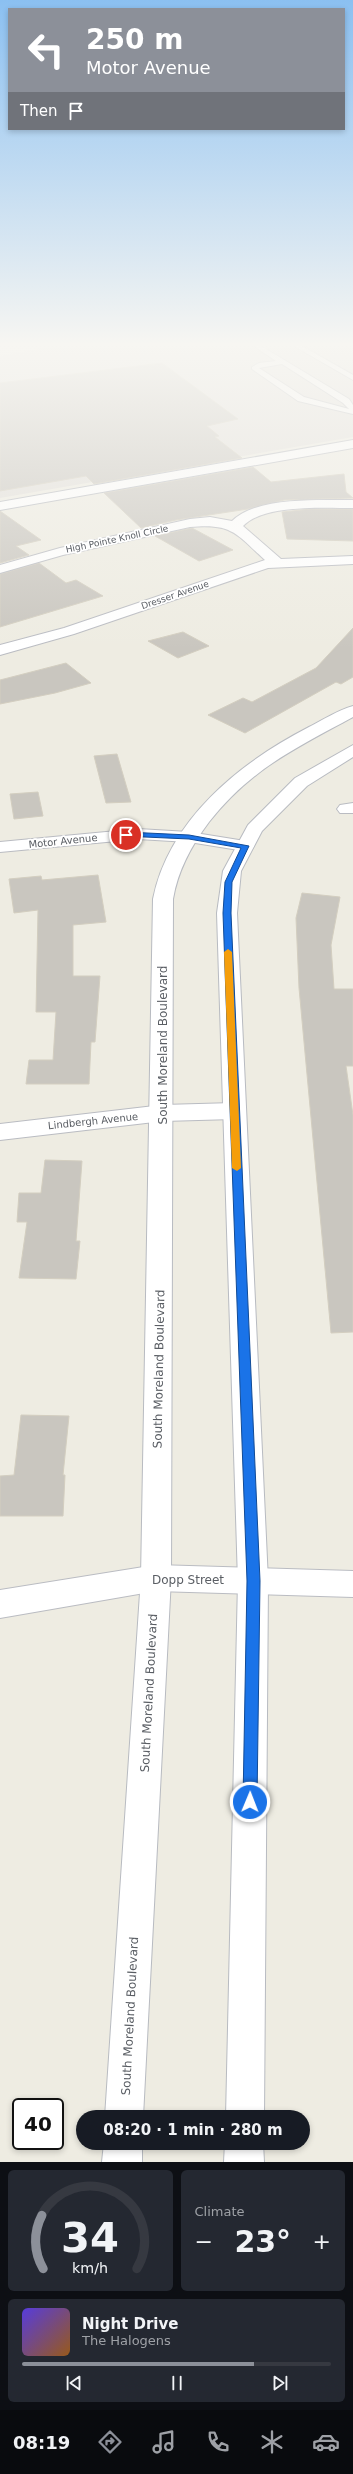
<!DOCTYPE html>
<meta charset="utf-8">
<style>
body{margin:0;font-family:"DejaVu Sans",sans-serif;background:#242831;color:#f1f3f6;height:100vh;display:flex;flex-direction:column;font-size:15px;white-space:nowrap}
*{box-sizing:border-box;margin:0}
p{font-size:13px;color:#9ea1a6}
.icon{flex:none;width:22px;height:22px;fill:none;stroke:currentColor;stroke-width:2;stroke-linecap:round;stroke-linejoin:round}
.map{position:relative;height:2162px;overflow:hidden}
.drawer{display:flex;flex-direction:column;gap:8px;padding:8px;background:#0d0f14;flex:1}
.drawer>*{flex:none}
.guide{position:absolute;left:8px;top:8px;width:337px;height:122px;border-radius:0px;box-shadow:0 2px 6px #0003;background:#8c9099;color:#fff;overflow:hidden}
.speed{position:absolute;left:12px;top:2098px;display:flex;gap:8px;font-size:20px;font-weight:700;text-align:center}
.speed>*{display:grid;place-content:center;width:52px;height:52px;border-radius:50%;background:#171b24;box-shadow:0 2px 6px #0003;line-height:1}
.speed .limit{border:2px solid #111;border-radius:6px;background:#fff;color:#111}
.pin{position:absolute;display:grid;place-items:center;width:34px;height:34px;color:#fff;margin:-17px;border:2px solid #fff;border-radius:50%;box-shadow:0 1px 4px #0007}
.me{position:absolute;width:44px;margin:-22px;rotate:1deg;stroke-linejoin:round;filter:drop-shadow(0 0 3px #0008)}
.turn{display:flex;align-items:center;gap:14px;height:84px;padding:0 12px;font-size:18px}
.turn .icon{width:52px;height:52px;stroke-width:2.5}
.turn b{display:block;font-size:28px;line-height:34px}
.then{display:flex;align-items:center;height:38px;padding:0 12px;background:#0003;gap:8px;font-size:15px}
.big{font-size:30px;font-weight:700;line-height:1.1}
.drawer .tile{flex:1;display:flex;flex-direction:column;justify-content:center;gap:6px;min-width:0;padding:0 14px;border-radius:6px;background:#242831}
.drawer .dial{align-items:center;gap:0}
.dial svg{height:104px;overflow:visible;fill:none;stroke:#363941;stroke-width:7;stroke-linecap:round;text-anchor:middle}
.dial text{fill:#f1f3f6;stroke:none}
.song{display:flex;align-items:center;gap:12px}
.cover{width:48px;height:48px;border-radius:6px;background:linear-gradient(135deg,hsl(250 70% 55%),hsl(30 70% 35%))}
.played{height:4px;border-radius:2px;background:linear-gradient(90deg,#8c9099 75%,#363941 75%)}
.keys{display:flex;justify-content:space-around;direction:ltr}
.heat{display:flex;justify-content:space-between;align-items:center;font-size:22px;direction:ltr}
.drawer .tiles{flex:1;display:grid;gap:8px;grid-template-columns:1fr 1fr}
.tile:last-child{grid-column:span 2}
.trip{position:absolute;left:76px;top:2110px;width:234px;height:40px;border-radius:20px;background:#171b24;box-shadow:0 2px 6px #0003;font-weight:700;line-height:40px;text-align:center}
.menu{display:flex;height:64px;justify-content:space-around;align-items:center;background:#090b0e;color:#9ea1a6}
.menu .icon{width:28px;height:28px}
.menu .active{color:#8c9099}
.menu b{font-size:18px;color:#f1f3f6}
.map>svg:first-child{display:block}
</style>
<div class="map">
<svg width="353" height="2162" viewBox="0 0 353 2162">
<rect width="100%" height="100%" fill="#eeece2"/>
<polygon fill="#e2dfda" points="53,346 353,346 353,437 0,498 0,356"/>
<g fill="#c9c6bf" stroke="#d3cec0">
<polygon points="162,363 238,419 207,426 219,436 215,437 242,458 94,484 86,476 0,491 0,383"/>
<polygon points="253,467 271,482 344,474 346,492 353,498 284,500 248,509 176,520 141,528 104,493"/>
<polygon points="311,509 353,509 353,541 287,539 282,512"/>
<polygon points="0,511 41,540 16,546 29,555 0,563"/>
<polygon points="192,528 233,550 199,561 155,536"/>
<polygon points="39,563 66,583 76,580 103,596 0,627 0,574"/>
<polygon points="353,628 353,677 341,684 336,682 245,733 208,715 243,698 252,702 316,668"/>
<polygon points="183,632 209,646 178,658 148,641"/>
<polygon points="66,663 91,683 55,693 0,704 0,680"/>
<polygon points="117,754 131,802 106,803 94,756"/>
<polygon points="38,792 43,816 14,819 10,794"/>
<polygon points="98,875 106,922 73,925 73,976 100,976 95,1042 91,1042 89,1084 26,1084 29,1060 53,1060 56,1012 36,1012 38,910 14,913 9,879 41,876 42,880"/>
<polygon points="302,893 340,897 331,945 334,989 353,989 353,1066 346,1066 353,1115 353,1332 331,1333 299,988 296,918"/>
<polygon points="45,1160 82,1161 76,1241 80,1241 76,1279 19,1278 27,1222 17,1222 19,1193 41,1193"/>
<polygon points="21,1415 69,1416 63,1475 65,1475 63,1516 0,1516 0,1476 14,1475"/>
</g>
<g fill="none" stroke-linecap="round" stroke-linejoin="round">
<g stroke="#babcc2" stroke-width="2">
<g id="lane">
<path d="M 254,346 L 261,346 L 349,399 L 353,405 L 353,414 L 298,401 L 252,369 L 252,367 L 259,363 L 276,361 ZM 282,364 L 343,403 L 349,409 L 304,397 L 259,368 Z"/>
<polygon points="294,346 302,346 353,375 353,380"/>
</g>
</g>
<g stroke="#babcc2" stroke-width="2">
<g id="street">
<path d="M 341,500 L 353,500 L 353,508 C 324,508 264,504 243,526 L 281,559 L 353,556 L 353,564 L 268,568 L 74,634 L 0,655 L 0,645 L 64,628 L 265,560 C 236,534 233,523 190,527 L 63,555 L 0,573 L 0,565 L 60,548 L 190,519 L 210,517 L 232,521 C 255,498 311,500 341,500 Z"/>
<polygon points="353,803 353,813 340,813 337,809 340,805"/>
<polygon points="138,829 189,832 245,841 251,842 254,846 251,850 245,851 189,842 138,839 0,852 0,842"/>
<polygon points="234,1103 242,1106 245,1111 242,1116 234,1119 163,1121 0,1140 0,1124 163,1105"/>
<polygon points="156,1565 353,1571 353,1597 156,1591 0,1618 0,1590"/>
</g>
</g>
<g stroke="#b8bbc1" stroke-width="2">
<g id="secondary">
<polygon points="353,440 353,448 0,510 0,502"/>
<path d="M 353,706 L 353,717 C 294,749 251,769 209,822 C 191,846 178,870 173,899 L 171,1578 L 143,2117 L 105,2117 L 141,1578 L 153,899 C 169,819 241,762 309,727 C 323,720 338,710 353,706 Z"/>
<polygon points="353,745 353,757 307,786 262,831 241,871 237,913 268,1581 264,2117 226,2117 238,1581 217,913 223,871 248,825 295,778"/>
<polygon points="104,2143 142,2143 142,2162 102,2162"/>
<polygon points="225,2143 263,2143 264,2162 224,2162"/>
</g>
</g>
<use href="#lane" fill="#fff" fill-rule="evenodd"/>
<use href="#street" fill="#fff" fill-rule="evenodd"/>
<use href="#secondary" fill="#fff" fill-rule="evenodd"/>
</g>
<linearGradient id="sky" x2="0" y2="1"><stop stop-color="#8bc0f1"/><stop offset="0.53" stop-color="#f7f6f2"/><stop offset="1" stop-color="#f7f6f2" stop-opacity="0"/></linearGradient>
<rect width="353" height="649" fill="url(#sky)"/>
<polygon fill="#1a73e8" stroke="#114b97" points="126,832 189,835 249,846 232,882 231,913 260,1581 257,1802 255,1807 250,1809 245,1807 243,1802 247,1581 223,913 225,882 241,848 189,839 123,836 122,835"/>
<polygon fill="#f59e0b" points="228,949 232,952 241,1168 237,1171 232,1168 224,952"/>
<g text-anchor="middle" dominant-baseline="central" stroke-width="3.5" stroke-linejoin="round" paint-order="stroke">
<g font-size="9" fill="#5a5e64" stroke="#fff">
<text transform="translate(117 539) rotate(-12)">High Pointe Knoll Circle</text>
<text transform="translate(175 595) rotate(-19)">Dresser Avenue</text>
</g>
<g font-size="10" fill="#5a5e64" stroke="#fff">
<text transform="translate(63 841) rotate(-6)">Motor Avenue</text>
<text transform="translate(93 1121) rotate(-6)">Lindbergh Avenue</text>
</g>
<g font-size="12" fill="#5a5e64" stroke="#fff">
<text transform="translate(163 1045) rotate(-90)">South Moreland Boulevard</text>
<text transform="translate(159 1369) rotate(-89)">South Moreland Boulevard</text>
<text x="188" y="1580">Dopp Street</text>
<text transform="translate(149 1693) rotate(-87)">South Moreland Boulevard</text>
<text transform="translate(130 2016) rotate(-87)">South Moreland Boulevard</text>
</g>
</g>
</svg>
<div class="speed"><div class="limit">40</div></div>
<div class="pin" style="left:126px;top:835px;background:#d93025"><svg class="icon" aria-label="arrive" viewBox="0 0 24 24"><path d="M6 21V4h12l-3 4 3 4H6"/></svg></div>
<svg class="me" style="left:250px;top:1802px" viewBox="-20 -20 40 40"><circle r="17" fill="#1a73e8" stroke="#fff" stroke-width="3"/><path d="M0-11L8 9 0 5-8 9z" fill="#fff"/></svg>
<div class="trip">08:20 · 1 min · 280 m</div>
<div class="guide">
<div class="turn"><svg class="icon" aria-label="left" viewBox="0 0 24 24"><path d="M17 20v-9H6M10 6l-5 5 5 5"/></svg><div><b>250 m</b>Motor Avenue</div></div>
<div class="then">Then<svg class="icon" aria-label="arrive" viewBox="0 0 24 24"><path d="M6 21V4h12l-3 4 3 4H6"/></svg></div>
</div>
</div>
<section class="drawer">
<div class="tiles">
<div class="tile dial"><svg viewBox="0 0 100 80">
<path d="M14 69A42 42 0 1 1 86 69"/>
<path d="M14 69A42 42 0 0 1 13 28" stroke="#8c9099"/>
<text x="50" y="56" font-size="32" font-weight="700">34</text>
<text x="50" y="72" font-size="11">km/h</text>
</svg></div>
<div class="tile"><p>Climate</p>
<div class="heat"><a>−</a><b class="big">23°</b><a>+</a></div>
</div>
<div class="tile">
<div class="song"><i class="cover"></i><div><b>Night Drive</b><p>The Halogens</p></div></div>
<div class="played"></div>
<div class="keys"><svg class="icon" aria-label="previous" viewBox="0 0 24 24"><path d="M18 5L8 12l10 7zM5 5v14"/></svg><svg class="icon" aria-label="pause" viewBox="0 0 24 24"><path d="M8 5v14M16 5v14"/></svg><svg class="icon" aria-label="next" viewBox="0 0 24 24"><path d="M6 5l10 7-10 7zM19 5v14"/></svg></div>
</div>
</div>
</section>
<nav class="menu">
<b>08:19</b>
<svg class="icon active" aria-label="directions" viewBox="0 0 24 24"><path d="M12 3l9 9-9 9-9-9zM9 14v-3h6M13 9l2 2-2 2"/></svg>
<svg class="icon" aria-label="music" viewBox="0 0 24 24"><path d="M9 18V5l10-2v13"/><circle cx="6" cy="18" r="3"/><circle cx="16" cy="16" r="3"/></svg>
<svg class="icon" aria-label="phone" viewBox="0 0 24 24"><path d="M5 4h4l2 5-3 2q2 4 5 5l2-3 5 2v4C11 20 4 13 5 4z"/></svg>
<svg class="icon" aria-label="climate" viewBox="0 0 24 24"><path d="M12 3v18M4 7l16 10M4 17L20 7"/></svg>
<svg class="icon" aria-label="car" viewBox="0 0 24 24"><path d="M5 17H2v-5l4-1 3-4h7l3 4 3 1v5h-3M9 17h6M6 11h13"/><circle cx="7" cy="17" r="2"/><circle cx="17" cy="17" r="2"/></svg>
</nav>
